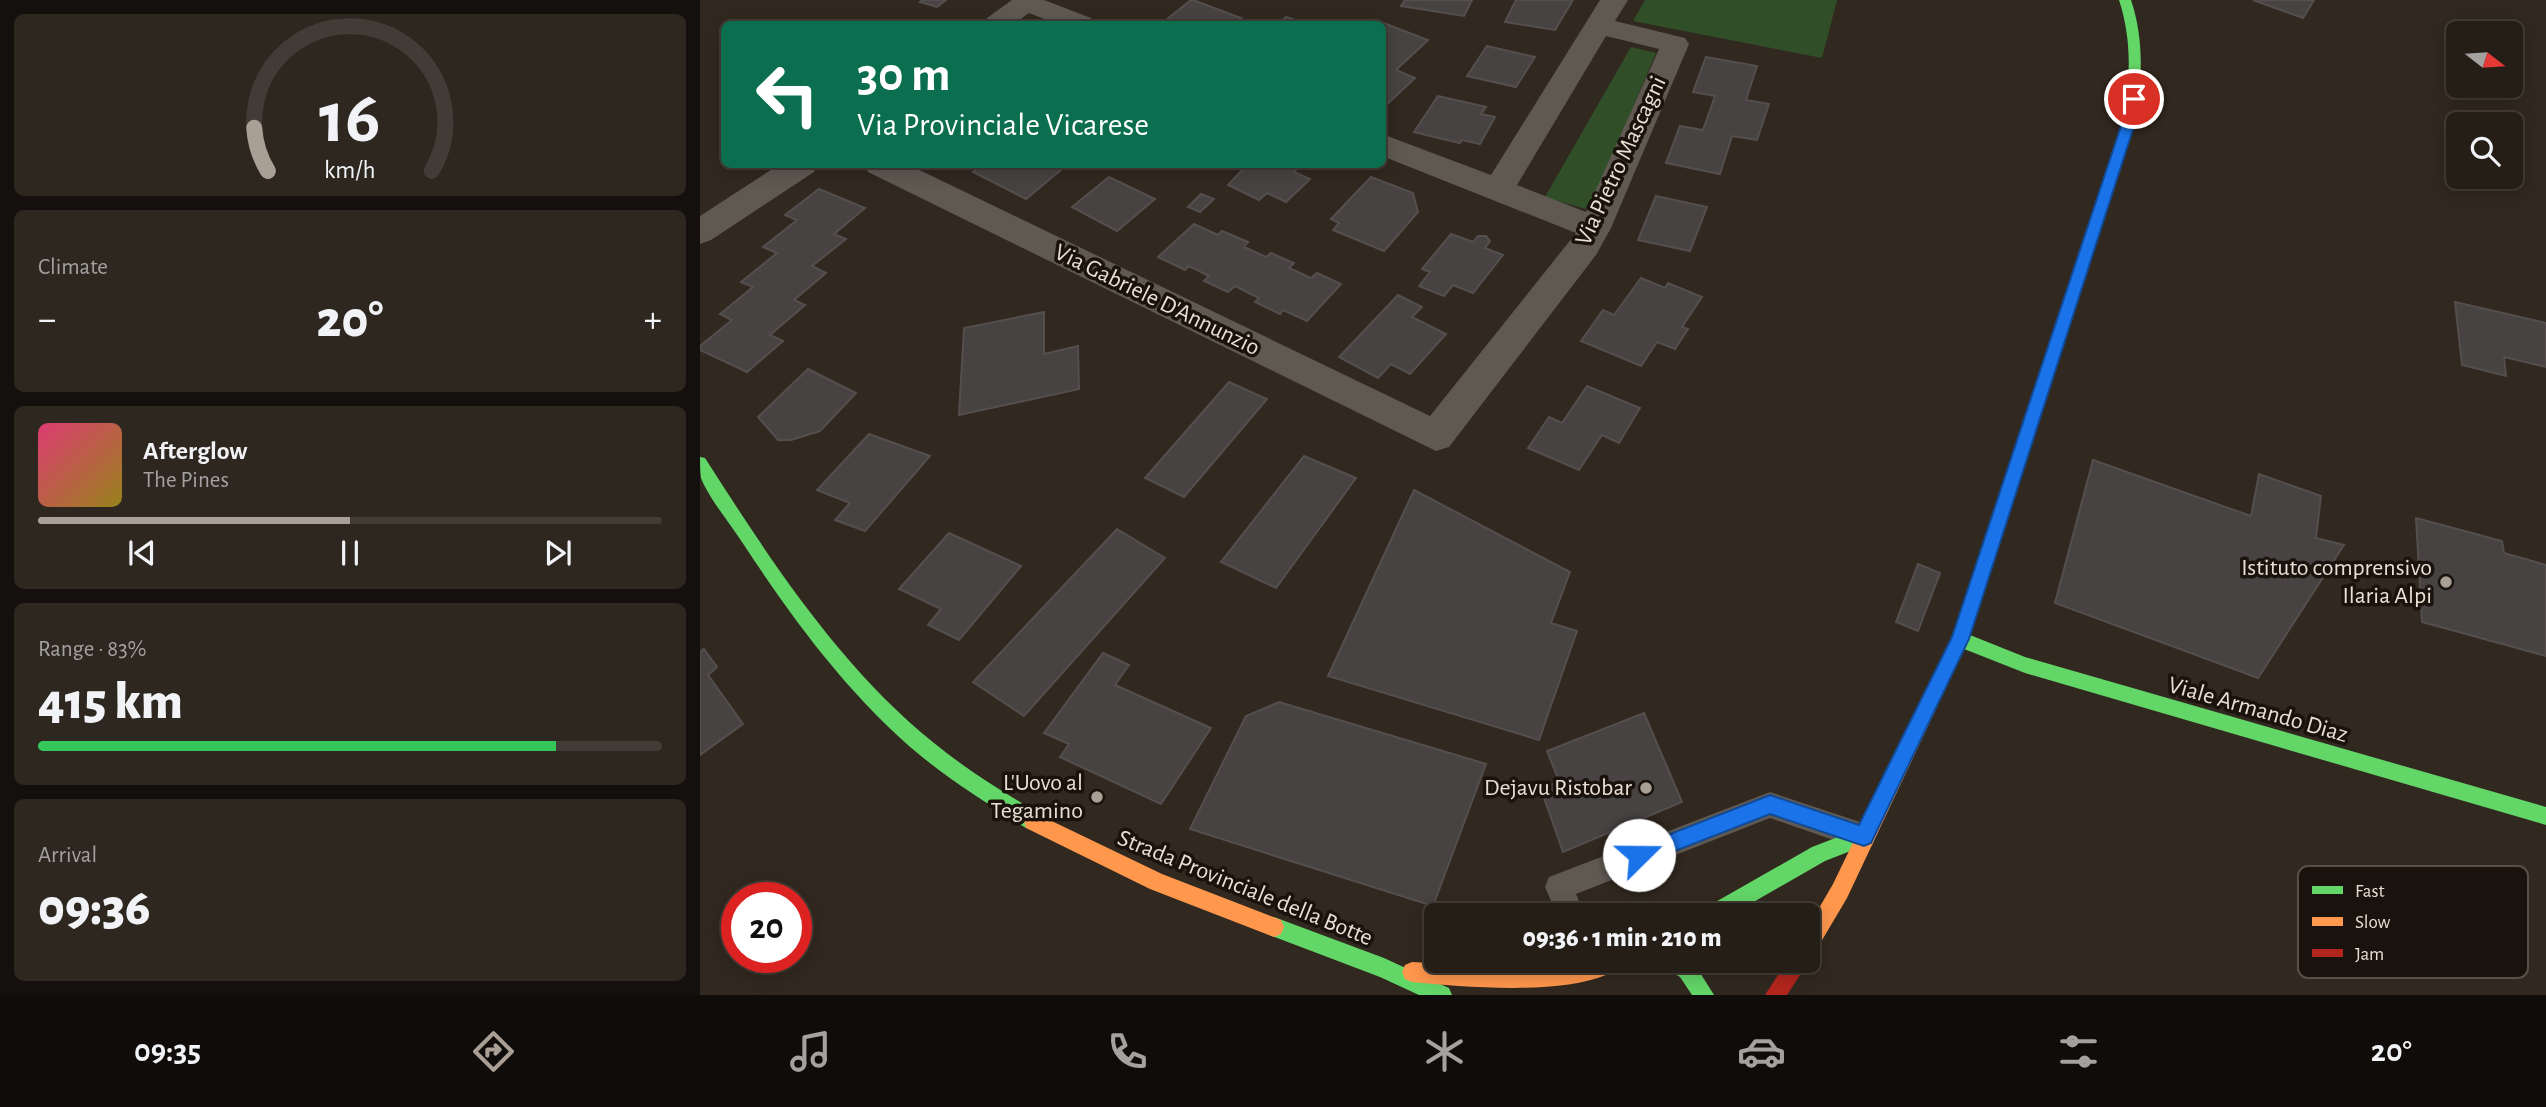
<!DOCTYPE html>
<meta charset="utf-8">
<style>
body{margin:0;font-family:"Alegreya Sans",sans-serif;background:#2d2720;color:#f1f3f6;height:100vh;display:flex;flex-direction:column;font-size:26px;white-space:nowrap}
*{box-sizing:border-box;margin:0}
p{font-size:23px;color:#a3a2a1}
.icon{flex:none;width:38px;height:38px;fill:none;stroke:currentColor;stroke-width:2;stroke-linecap:round;stroke-linejoin:round}
.map{position:relative;flex:1;overflow:hidden}
.side{display:flex;flex-direction:column;gap:14px;padding:14px;background:#14100d;width:700px}
.side>*{flex:none}
.banner{position:absolute;left:21px;top:21px;width:665px;height:147px;border-radius:10px;box-shadow:0 4px 18px #0003,0 0 0 2px #423c36;background:#0b6e4f;color:#fff;overflow:hidden}
.needle{width:46px;rotate:107deg}
.controls{position:absolute;left:1746px;top:21px;display:grid;gap:14px}
.controls a{display:grid;place-items:center;width:77px;height:77px;border-radius:10px;background:#251e17;box-shadow:0 4px 18px #0003,0 0 0 2px #423c36;font-size:35px}
.speed{position:absolute;left:21px;top:882px;display:flex;gap:14px;font-size:35px;font-weight:700;text-align:center}
.speed>*{display:grid;place-content:center;width:91px;height:91px;border-radius:50%;background:#251e17;box-shadow:0 4px 18px #0003,0 0 0 2px #423c36;line-height:1}
.speed .limit{border:10px solid #d22;background:#fff;color:#111}
.pin{position:absolute;display:grid;place-items:center;width:60px;height:60px;color:#fff;margin:-30px;border:4px solid #fff;border-radius:50%;box-shadow:0 2px 7px #0007}
.me{position:absolute;width:77px;margin:-38px;rotate:68deg;stroke-linejoin:round;filter:drop-shadow(0 0 5px #0008)}
.turn{display:flex;align-items:center;gap:24px;height:147px;padding:0 21px;font-size:32px}
.turn .icon{width:91px;height:91px;stroke-width:2.5}
.turn b{display:block;font-size:49px;line-height:60px}
.big{font-size:52px;font-weight:800;line-height:1.1}
.side .card{flex:1;display:flex;flex-direction:column;justify-content:center;gap:10px;min-width:0;padding:0 24px;border-radius:10px;background:#2d2720}
.side .dial{align-items:center;gap:0}
.dial svg{height:182px;overflow:visible;fill:none;stroke:#423c36;stroke-width:7;stroke-linecap:round;text-anchor:middle}
.dial text{fill:#f1f3f6;stroke:none}
.song{display:flex;align-items:center;gap:21px}
.cover{width:84px;height:84px;border-radius:10px;background:linear-gradient(135deg,hsl(340 70% 55%),hsl(50 70% 35%))}
.played{height:7px;border-radius:4px;background:linear-gradient(90deg,#a99f95 50%,#423c36 50%)}
.keys{display:flex;justify-content:space-around;direction:ltr}
.heat{display:flex;justify-content:space-between;align-items:center;font-size:38px;direction:ltr}
.charge{height:10px;border-radius:5px;background:linear-gradient(90deg,#34c759 83%,#423c36 0)}
.trip{position:absolute;left:724px;top:903px;width:396px;height:70px;border-radius:10px;background:#251e17;box-shadow:0 4px 18px #0003,0 0 0 2px #423c36;font-weight:800;line-height:70px;text-align:center}
.dock{display:flex;height:112px;justify-content:space-around;align-items:center;background:#0f0c09;color:#a3a2a1}
.dock .icon{width:49px;height:49px}
.dock .current{color:#a99f95}
.dock b{font-size:32px;color:#f1f3f6}
main{display:flex;flex:1;min-height:0}
.map>svg:first-child{display:block}
</style>
<main>
<section class="side">
<div class="card dial"><svg viewBox="0 0 100 80">
<path d="M14 69A42 42 0 1 1 86 69"/>
<path d="M14 69A42 42 0 0 1 8 50" stroke="#a99f95"/>
<text x="50" y="56" font-size="32" font-weight="700">16</text>
<text x="50" y="72" font-size="11">km/h</text>
</svg></div>
<div class="card"><p>Climate</p>
<div class="heat"><a>−</a><b class="big">20°</b><a>+</a></div>
</div>
<div class="card">
<div class="song"><i class="cover"></i><div><b>Afterglow</b><p>The Pines</p></div></div>
<div class="played"></div>
<div class="keys"><svg class="icon" aria-label="previous" viewBox="0 0 24 24"><path d="M18 5L8 12l10 7zM5 5v14"/></svg><svg class="icon" aria-label="pause" viewBox="0 0 24 24"><path d="M8 5v14M16 5v14"/></svg><svg class="icon" aria-label="next" viewBox="0 0 24 24"><path d="M6 5l10 7-10 7zM19 5v14"/></svg></div>
</div>
<div class="card"><p>Range · 83%</p><b class="big">415 km</b><div class="charge"></div></div>
<div class="card"><p>Arrival</p><b class="big">09:36</b></div>
</section>
<div class="map">
<svg width="1846" height="995" viewBox="0 0 1846 995">
<rect width="100%" height="100%" fill="#31281f"/>
<g fill="#304f29">
<polygon points="945,0 1137,0 1122,58 933,21"/>
<polygon points="931,47 956,53 889,210 845,197"/>
</g>
<g fill="#484343" stroke="#544f4e" stroke-width="2">
<polygon points="223,0 246,0 237,7 220,2"/>
<polygon points="491,0 493,0 541,18 533,24 461,24"/>
<polygon points="705,0 772,0 764,16 701,6"/>
<polygon points="816,0 873,0 855,30 805,22"/>
<polygon points="1553,0 1614,0 1603,18"/>
<polygon points="586,17 607,24 577,24"/>
<polygon points="681,22 728,40 696,70 715,78 682,109 682,24 677,24"/>
<polygon points="787,46 835,57 816,87 767,76"/>
<polygon points="1006,57 1057,66 1046,100 1069,104 1057,140 1032,136 1020,174 966,163 980,126 1003,130 1015,96 993,92"/>
<polygon points="738,96 786,107 781,114 795,117 780,144 762,140 760,143 714,132"/>
<polygon points="283,164 368,164 326,199 273,172"/>
<polygon points="548,164 602,164 594,172 610,179 586,202 567,193 559,200 528,185"/>
<polygon points="409,177 455,199 417,231 372,207"/>
<polygon points="671,177 713,193 718,212 684,251 633,230 639,223 631,219"/>
<polygon points="119,189 165,208 134,234 146,239 112,266 126,273 94,300 105,305 70,335 83,341 47,372 0,350 0,346 32,320 20,314 53,287 41,282 77,253 63,247 97,220 85,215"/>
<polygon points="501,194 514,199 500,212 488,207"/>
<polygon points="956,196 1007,207 990,251 938,240"/>
<polygon points="494,224 518,235 522,231 548,242 544,247 566,257 571,253 594,263 589,268 611,278 617,273 641,284 607,321 583,310 580,314 555,302 559,298 535,286 528,292 504,281 509,276 489,266 485,270 458,257"/>
<polygon points="751,234 773,242 778,236 786,236 790,241 785,248 803,255 773,293 753,285 744,296 719,286 730,272 722,269"/>
<polygon points="941,278 965,288 968,283 1002,297 982,327 988,329 975,349 957,342 941,366 881,341 903,310 914,315"/>
<polygon points="698,295 722,307 712,317 746,334 710,374 691,364 678,378 639,357"/>
<polygon points="1755,302 1846,323 1846,367 1804,357 1806,376 1762,365"/>
<polygon points="344,312 344,354 378,346 379,389 259,415 264,328"/>
<polygon points="108,369 156,393 120,431 91,440 78,440 58,417"/>
<polygon points="529,382 567,399 484,497 445,478"/>
<polygon points="887,386 940,408 919,443 902,435 879,470 828,448 849,417 862,423"/>
<polygon points="169,434 230,456 165,531 135,520 150,503 117,490"/>
<polygon points="604,456 656,478 576,588 521,562"/>
<polygon points="1393,460 1551,516 1559,474 1621,496 1616,538 1644,545 1558,678 1355,603"/>
<polygon points="714,490 870,572 851,623 877,631 839,740 628,676"/>
<polygon points="1716,518 1802,541 1804,553 1846,565 1846,656 1722,622"/>
<polygon points="417,529 465,558 324,716 273,682"/>
<polygon points="249,533 321,566 259,640 228,625 241,609 199,589"/>
<polygon points="1218,564 1240,573 1218,631 1196,622"/>
<polygon points="4,649 17,667 8,675 43,724 0,755 0,652"/>
<polygon points="403,653 429,665 415,685 511,728 461,804 360,757 369,744 344,733"/>
<polygon points="579,702 786,764 733,906 490,829 546,716"/>
<polygon points="944,713 982,802 863,852 841,789 859,781 847,751"/>
</g>
<g fill="none" stroke-linecap="round" stroke-linejoin="round">
<polygon fill="#5f5952" fill-rule="evenodd" points="1070,792 1172,826 1176,836 1172,846 1162,850 1070,818 876,894 885,915 857,915 845,887 849,877"/>
<g fill="#5f5952" fill-rule="evenodd">
<polygon points="312,0 344,0 391,18 395,24 357,24 329,13 314,24 284,24 287,18"/>
<path d="M 900,0 L 928,0 L 915,21 L 985,38 L 989,44 L 911,228 L 896,255 L 749,447 L 736,451 L 168,172 L 164,164 L 207,164 L 730,416 L 876,233 L 682,156 L 682,134 L 791,175 ZM 906,36 L 959,49 L 886,212 L 817,185 Z"/>
<polygon points="80,164 118,164 114,172 11,240 0,244 0,216"/>
</g>
<g fill="#63d668" fill-rule="evenodd">
<path d="M 1419,0 L 1431,0 C 1445,42 1442,83 1434,126 L 1309,512 L 1307,517 L 1301,519 L 1295,517 L 1293,512 L 1422,126 C 1430,83 1433,43 1419,0 Z"/>
<path d="M 0,457 L 5,458 C 71,561 139,666 234,743 C 267,770 303,792 340,814 L 342,821 L 340,828 L 333,830 L 326,828 C 290,805 254,783 221,756 C 150,697 94,621 44,545 C 32,526 8,497 1,478 C 0,472 0,463 0,457 Z"/>
<polygon points="1260,631 1325,657 1846,807 1846,825 1325,673 1254,645 1251,639 1254,633"/>
<polygon points="1164,827 1171,829 1173,836 1171,843 1125,861 1031,915 1002,915 1005,908 1112,847"/>
<polygon points="574,917 684,958 749,988 752,995 719,995 680,977 567,934 564,927 567,920"/>
<polygon points="962,961 994,963 1014,995 992,995 980,977 965,968"/>
</g>
<g fill="#ff974d" fill-rule="evenodd">
<polygon points="1301,505 1307,507 1309,512 1269,639 1147,898 1115,952 1108,955 1108,927 1133,884 1252,638 1293,512 1295,507"/>
<polygon points="333,812 462,874 581,920 584,927 581,934 574,937 450,889 326,828 324,821 326,814"/>
<path d="M 883,961 L 906,961 L 909,968 L 906,975 C 858,995 764,987 712,982 L 705,979 L 702,972 L 705,965 L 712,962 L 806,967 Z"/>
</g>
<polygon fill="#b3261e" fill-rule="evenodd" points="1108,958 1109,961 1087,995 1065,995 1087,961 1108,961"/>
</g>
<polygon fill="#1a73e8" stroke="#114b97" stroke-width="2" points="1434,95 1440,99 1434,126 1269,639 1171,843 1164,846 1070,814 939,865 932,862 929,855 932,849 1070,795 1159,825 1252,637 1421,126 1428,99"/>
<g fill="#a99f95" stroke="#1a120c" stroke-width="2.5">
<circle cx="1746" cy="582" r="7"/>
<circle cx="946" cy="788" r="7"/>
<circle cx="397" cy="797" r="7"/>
</g>
<g text-anchor="middle" dominant-baseline="central" stroke-width="7" stroke-linejoin="round" paint-order="stroke">
<g font-size="24" fill="#eadfd5" stroke="#1a120c">
<text transform="translate(921 161) rotate(-65)">Via Pietro Mascagni</text>
<text transform="translate(457 300) rotate(26)">Via Gabriele D'Annunzio</text>
<text transform="translate(1558 710) rotate(16)">Viale Armando Diaz</text>
<text transform="translate(545 888) rotate(22)">Strada Provinciale della Botte</text>
</g>
<g font-size="24" fill="#eadfd5" stroke="#1a120c" text-anchor="end">
<text x="1732" y="568">Istituto comprensivo<tspan x="1732" dy="28">Ilaria Alpi</tspan></text>
<text x="383" y="783">L'Uovo al<tspan x="383" dy="28">Tegamino</tspan></text>
<text x="932" y="788">Dejavu Ristobar</text>
</g>
</g>
<rect x="1598" y="866" width="230" height="112" rx="10" fill="#1a120c" stroke="#585048" stroke-width="2"/>
<rect x="1612" y="886" width="31" height="8" fill="#63d668"/>
<rect x="1612" y="917" width="31" height="9" fill="#ff974d"/>
<rect x="1612" y="949" width="31" height="8" fill="#b3261e"/>
<g font-size="19" fill="#eadfd5">
<text x="1655" y="897">Fast</text>
<text x="1655" y="928">Slow</text>
<text x="1655" y="960">Jam</text>
</g>
</svg>
<div class="controls">
<a><svg class="needle" viewBox="-14 -14 28 28"><path d="M0-13l5 13h-10z" fill="#e53935"/><path d="M0 13l5-13h-10z" fill="#a3a2a1"/></svg></a>
<a><svg class="icon" aria-label="search" viewBox="0 0 24 24"><circle cx="10" cy="10" r="6"/><path d="M15 15l6 6"/></svg></a>
</div>
<div class="speed"><div class="limit">20</div></div>
<div class="pin" style="left:1434px;top:99px;background:#d93025"><svg class="icon" aria-label="arrive" viewBox="0 0 24 24"><path d="M6 21V4h12l-3 4 3 4H6"/></svg></div>
<svg class="me" style="left:939px;top:855px" viewBox="-20 -20 40 40"><circle r="19" fill="#fff"/><path d="M0-13L10 11 0 6-10 11z" fill="#1a73e8"/></svg>
<div class="trip">09:36 · 1 min · 210 m</div>
<div class="banner">
<div class="turn"><svg class="icon" aria-label="left" viewBox="0 0 24 24"><path d="M17 20v-9H6M10 6l-5 5 5 5"/></svg><div><b>30 m</b>Via Provinciale Vicarese</div></div>
</div>
</div>
</main>
<nav class="dock">
<b>09:35</b>
<svg class="icon current" aria-label="directions" viewBox="0 0 24 24"><path d="M12 3l9 9-9 9-9-9zM9 14v-3h6M13 9l2 2-2 2"/></svg>
<svg class="icon" aria-label="music" viewBox="0 0 24 24"><path d="M9 18V5l10-2v13"/><circle cx="6" cy="18" r="3"/><circle cx="16" cy="16" r="3"/></svg>
<svg class="icon" aria-label="phone" viewBox="0 0 24 24"><path d="M5 4h4l2 5-3 2q2 4 5 5l2-3 5 2v4C11 20 4 13 5 4z"/></svg>
<svg class="icon" aria-label="climate" viewBox="0 0 24 24"><path d="M12 3v18M4 7l16 10M4 17L20 7"/></svg>
<svg class="icon" aria-label="car" viewBox="0 0 24 24"><path d="M5 17H2v-5l4-1 3-4h7l3 4 3 1v5h-3M9 17h6M6 11h13"/><circle cx="7" cy="17" r="2"/><circle cx="17" cy="17" r="2"/></svg>
<svg class="icon" aria-label="filters" viewBox="0 0 24 24"><path d="M4 7h16M4 17h16"/><circle cx="9" cy="7" r="2"/><circle cx="15" cy="17" r="2"/></svg>
<b>20°</b>
</nav>
